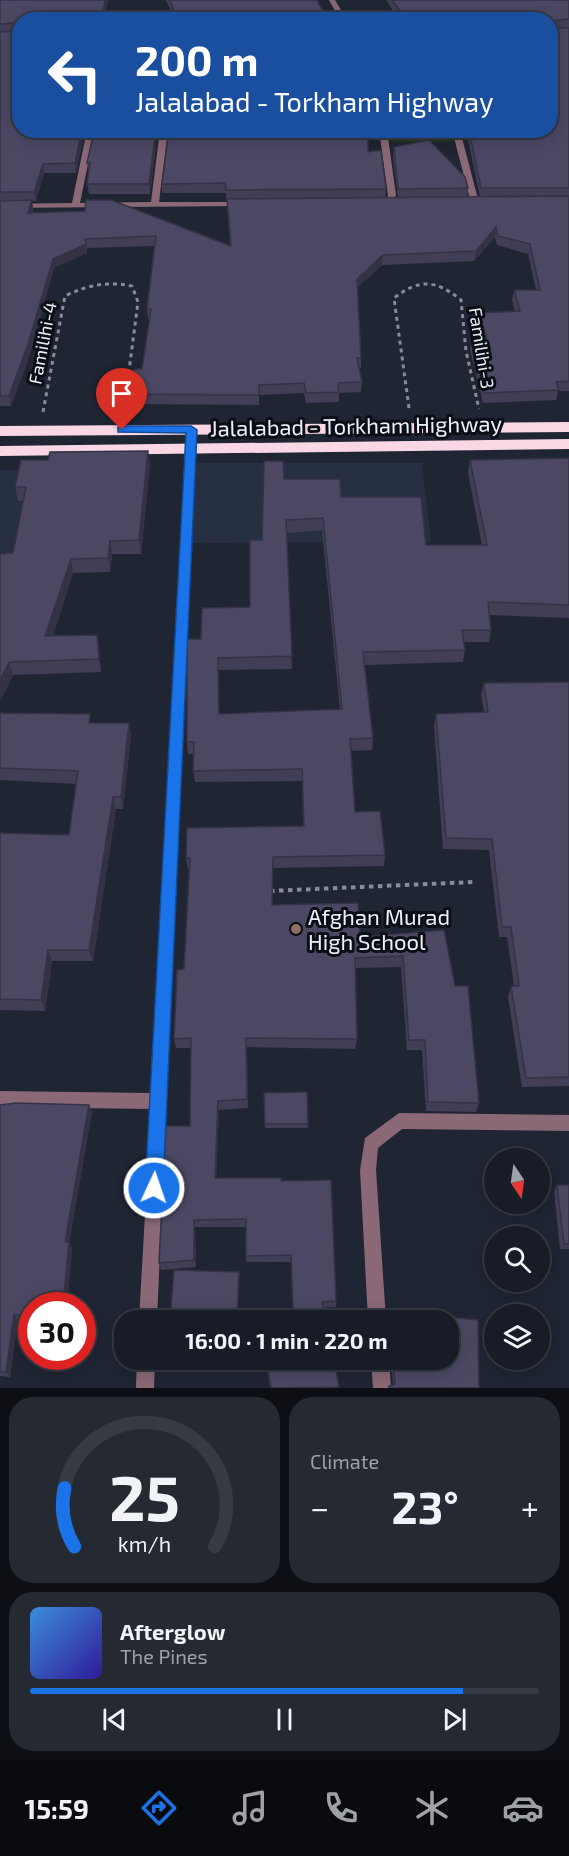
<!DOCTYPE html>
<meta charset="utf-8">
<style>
body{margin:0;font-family:"Exo 2",sans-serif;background:#242932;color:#f1f3f6;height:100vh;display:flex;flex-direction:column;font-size:22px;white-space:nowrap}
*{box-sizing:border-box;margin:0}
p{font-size:20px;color:#9ea1a7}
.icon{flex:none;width:33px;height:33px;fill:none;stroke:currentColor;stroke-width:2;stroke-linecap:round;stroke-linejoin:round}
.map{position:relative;height:1388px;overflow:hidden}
.details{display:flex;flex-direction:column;gap:9px;padding:9px;background:#0d0f15;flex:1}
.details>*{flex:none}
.top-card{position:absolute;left:12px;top:12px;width:546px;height:126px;border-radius:24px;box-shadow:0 3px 15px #0003,0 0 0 2px #363a43;background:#1a4fa0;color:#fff;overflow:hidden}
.needle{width:39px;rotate:167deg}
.fabs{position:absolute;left:484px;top:1148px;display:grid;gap:12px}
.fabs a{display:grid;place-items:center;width:66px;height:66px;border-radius:50%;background:#171c26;box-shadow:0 3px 15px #0003,0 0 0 2px #363a43;font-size:30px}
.speed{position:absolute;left:18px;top:1292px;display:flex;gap:12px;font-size:30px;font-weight:700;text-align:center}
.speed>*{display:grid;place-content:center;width:78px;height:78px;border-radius:50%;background:#171c26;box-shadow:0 3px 15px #0003,0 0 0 2px #363a43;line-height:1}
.speed .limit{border:9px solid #d22;background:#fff;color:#111}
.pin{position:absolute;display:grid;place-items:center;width:51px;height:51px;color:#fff;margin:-62px -26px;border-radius:50% 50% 50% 0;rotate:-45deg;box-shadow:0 0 6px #0007}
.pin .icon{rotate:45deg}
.me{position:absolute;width:66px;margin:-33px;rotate:3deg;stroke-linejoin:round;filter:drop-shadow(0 0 4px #0008)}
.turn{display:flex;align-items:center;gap:21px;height:126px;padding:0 24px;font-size:27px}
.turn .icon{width:78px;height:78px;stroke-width:2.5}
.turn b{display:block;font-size:42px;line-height:51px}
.big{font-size:45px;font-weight:700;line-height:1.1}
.details .card{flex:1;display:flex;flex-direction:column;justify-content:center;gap:9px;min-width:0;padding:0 21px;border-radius:24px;background:#242932}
.details .dial{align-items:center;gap:0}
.dial svg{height:156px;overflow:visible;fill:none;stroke:#363a43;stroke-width:7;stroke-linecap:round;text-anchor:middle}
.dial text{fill:#f1f3f6;stroke:none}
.song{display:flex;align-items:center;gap:18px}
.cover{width:72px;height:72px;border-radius:9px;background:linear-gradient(135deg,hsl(210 70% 55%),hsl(250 70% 35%))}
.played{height:6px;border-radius:3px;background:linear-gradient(90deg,#1a73e8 85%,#363a43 85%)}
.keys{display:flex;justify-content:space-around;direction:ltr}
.heat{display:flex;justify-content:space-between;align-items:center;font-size:33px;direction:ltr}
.details .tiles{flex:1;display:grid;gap:9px;grid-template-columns:1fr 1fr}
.card:last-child{grid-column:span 2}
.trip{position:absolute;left:114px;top:1310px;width:345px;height:60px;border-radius:24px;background:#171c26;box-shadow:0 3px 15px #0003,0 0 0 2px #363a43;font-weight:700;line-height:60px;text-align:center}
.menu{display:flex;height:96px;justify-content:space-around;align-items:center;background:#090b0f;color:#9ea1a7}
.menu .icon{width:42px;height:42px}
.menu .active{color:#1a73e8}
.menu b{font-size:27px;color:#f1f3f6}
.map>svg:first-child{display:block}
</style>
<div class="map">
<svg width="569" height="1388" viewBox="0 0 569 1388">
<rect width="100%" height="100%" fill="#1f2533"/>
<g fill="#272f43">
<polygon points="192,463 422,463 431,542 186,543"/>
<polygon points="0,470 31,470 0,625"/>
</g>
<polygon fill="#273325" points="391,131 450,131 453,142 392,143"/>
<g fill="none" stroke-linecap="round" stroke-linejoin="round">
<g stroke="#878c98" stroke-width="3" stroke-dasharray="4 4" stroke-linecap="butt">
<path d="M 409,408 L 394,298 C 420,278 436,280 461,300 L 466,351 L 479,409"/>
<path d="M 43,412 L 65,296 C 88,285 107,281 132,286 L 138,302 L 124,409"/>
</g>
<polyline stroke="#878c98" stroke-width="4" stroke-dasharray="4.5 4.5" stroke-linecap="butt" points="270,891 473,882"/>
<g fill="#8a6876" fill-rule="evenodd">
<polygon points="329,0 335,0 347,20 340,20"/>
<polygon points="87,130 95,130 80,203 151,202 160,130 168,130 159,202 242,202 246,204 242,206 0,208 0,204 72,203"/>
<polygon points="379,130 387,130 396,195 394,203 390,205 386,203 388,195"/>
<polygon points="452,130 460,130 479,203 478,205 471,203"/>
<polygon points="191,427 196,430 157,1320 139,1320 151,1109 0,1107 0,1091 151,1093 186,430"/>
<polygon points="399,1113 569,1115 569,1131 402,1129 378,1148 376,1170 386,1320 368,1320 360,1170 365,1138"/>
<polygon points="137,1359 155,1359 154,1388 136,1388"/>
<polygon points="371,1359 389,1359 391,1388 373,1388"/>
</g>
<g fill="#f9d7e5" fill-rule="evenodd">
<polygon points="569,422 569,432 0,436 0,426"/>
<polygon points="569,439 569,449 0,456 0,446"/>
</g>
</g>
<g fill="#413e56" fill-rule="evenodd">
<polygon points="0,0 20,20 20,130 85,130 76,173 44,173 36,201 32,201 33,210 33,213 230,246 226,193 162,193 162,184 368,152 386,189 385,198 398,198 393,157 394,147 468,188 467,197 480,197 466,130 550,130 550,20 399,20 386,0 569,0 569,391 558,391 556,400 483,403 470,350 471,340 483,340 478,322 479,313 515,312 512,300 514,290 536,290 528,254 497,245 495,237 474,261 382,265 357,288 361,358 361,368 359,368 362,382 361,392 339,393 339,402 306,403 304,393 259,395 259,405 130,404 129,394 142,369 150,319 148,319 147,309 154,246 87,248 87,253 54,268 30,354 11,406 0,406"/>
<polygon points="166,0 317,0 325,15 358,20 175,20"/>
<polygon points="115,136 156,146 150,194 89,194 87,184 89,172 87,163"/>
<path d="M 569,458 L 569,618 L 489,615 L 491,630 L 489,642 L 464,642 L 465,650 L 463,662 L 365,665 L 373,738 L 372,750 L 351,751 L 355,812 L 385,855 L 384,866 L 273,868 L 272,905 L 360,937 L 444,930 L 455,986 L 479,1103 L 476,1112 L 426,1111 L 422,1050 L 407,1050 L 401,967 L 355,968 L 357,1039 L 355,1049 L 247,1047 L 248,1108 L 219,1110 L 216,1178 L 281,1181 L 336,1301 L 336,1307 L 293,1310 L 291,1262 L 246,1262 L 246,1227 L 195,1227 L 196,1267 L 161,1270 L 159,1263 L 190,1126 L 191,1048 L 176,1048 L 174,1039 L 184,969 L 190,869 L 188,869 L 186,858 L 303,826 L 302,781 L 195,782 L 193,771 L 194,754 L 188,754 L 187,742 L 201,639 L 250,607 L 262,540 L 284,479 L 341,497 L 426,545 L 482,545 L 468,473 L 470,460 ZM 322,530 L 340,709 L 219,714 L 219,670 L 292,669 L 286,533 Z"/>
<polygon points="150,465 141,554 112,554 110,572 73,573 53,636 97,635 99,649 101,672 13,675 0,701 23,501 18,501 15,487"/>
<polygon points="569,682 569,1086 522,1087 508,997 511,986 514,986 507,937 499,937 489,850 443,849 434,726 436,714 484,712 481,695 484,683"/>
<polygon points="0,713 92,723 129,723 131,736 123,809 116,809 93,961 52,961 45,1011 0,1010 0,833 69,835 76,784 0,780"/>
<polygon points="307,1092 308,1128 265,1128 264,1093"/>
<polygon points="0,1105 92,1112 69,1243 72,1248 67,1305 32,1305 32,1319 18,1320 10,1377 0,1376"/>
<polygon points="557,1185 569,1185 569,1249 560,1249 554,1191"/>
<polygon points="391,1311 478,1320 479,1388 388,1388 389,1386 393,1385 391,1359 448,1359 448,1320 389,1320"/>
<polygon points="334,1359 339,1388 270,1388 267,1370 169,1369 167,1364"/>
</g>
<g fill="#353246">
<polygon points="105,0 108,0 104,20 102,20"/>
<polygon points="82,130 85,130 76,173 75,163"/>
<polygon points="155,136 156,146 150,194 149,184"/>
<polygon points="43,164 44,173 36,201 34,192"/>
<polygon points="32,200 33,210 30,223 28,213"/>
<polygon points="496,227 495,237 474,261 476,251"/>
<polygon points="85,239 87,253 54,268 30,354 11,406 9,396 53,259"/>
<polygon points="383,255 382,265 356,289 357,279"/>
<polygon points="148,451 150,465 141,554 139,540"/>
<polygon points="110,541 112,554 110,572 108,558"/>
<polygon points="71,559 73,573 48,650 45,636"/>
<polygon points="97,635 99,649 101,672 99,659"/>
<polygon points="9,662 13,675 0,701 0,680"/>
<polygon points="129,723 131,736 123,809 121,797"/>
<polygon points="113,797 116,809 93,961 89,950"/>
<polygon points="48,950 52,961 45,1011 41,1000"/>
<polygon points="218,1101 219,1110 216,1186 215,1178"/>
<polygon points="89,1105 92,1112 69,1243 72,1248 67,1305 63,1305 65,1242"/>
<polygon points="194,1220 195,1227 196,1267 194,1260"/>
<polygon points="239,1272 239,1278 238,1320 237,1320"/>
<polygon points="14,1315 18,1320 10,1377 6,1372"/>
</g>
<g fill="#4c4864" stroke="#353246" stroke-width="1.5" fill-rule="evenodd">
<polygon points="0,0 105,0 102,20 20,20 20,26 18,23 0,24"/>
<polygon points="170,0 317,0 325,15 358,14 358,20 177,20"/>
<polygon points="392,0 569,0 569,19 550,21 550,20 438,20 438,17 405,17"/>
<polygon points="550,27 552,28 569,28 569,188 481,188 469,130 550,130"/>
<polygon points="19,31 20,31 20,130 82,130 75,163 43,164 34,192 0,192 0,32"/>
<polygon points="169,130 368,130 368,152 381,150 386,189 226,190 225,183 162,184"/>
<polygon points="94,131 114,131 114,136 155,136 149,184 87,184 90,163 87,163"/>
<polygon points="429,140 465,177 468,188 398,189 394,147"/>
<polygon points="569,196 569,381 556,382 559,390 485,393 471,340 487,340 479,313 520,311 514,290 540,290 530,244 498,236 496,227 476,251 383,255 357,279 361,358 357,358 362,382 338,383 339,392 306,393 304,383 259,385 259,395 129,394 134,369 142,369 151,309 147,309 156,236 85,239 86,244 53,259 28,344 9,396 0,396 0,201 32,200 28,213 85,211 86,200 111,200 231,246 227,199"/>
<polygon points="148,451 139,540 110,541 108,558 71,559 45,636 97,635 99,659 9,662 0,680 0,554 13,553 26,487 15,487 21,460 48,460 50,452"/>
<path d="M 569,458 L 569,605 L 488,602 L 491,630 L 462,630 L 465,650 L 363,652 L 373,738 L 350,739 L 355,812 L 380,811 L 385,855 L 273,857 L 272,905 L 358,903 L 360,937 L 444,930 L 455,986 L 468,986 L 479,1103 L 428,1102 L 425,1040 L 409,1040 L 403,956 L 355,958 L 357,1039 L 246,1038 L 247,1099 L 218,1101 L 215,1178 L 281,1178 L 281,1181 L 331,1180 L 336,1301 L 322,1302 L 326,1320 L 248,1320 L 293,1310 L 291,1255 L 246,1256 L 246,1219 L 194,1220 L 194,1260 L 159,1263 L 166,1126 L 190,1126 L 191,1038 L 174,1039 L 177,970 L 184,969 L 190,858 L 186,858 L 187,828 L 304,826 L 302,769 L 193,771 L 194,742 L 187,742 L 187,639 L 201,639 L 202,608 L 250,607 L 250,540 L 262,540 L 264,461 L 283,461 L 284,479 L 340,479 L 341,497 L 421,497 L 426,545 L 487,545 L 470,460 ZM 323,518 L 342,709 L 219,714 L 218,658 L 292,656 L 286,520 Z"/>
<polygon points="569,682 569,1077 526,1078 511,986 519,986 511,927 502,927 492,839 446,838 436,714 488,712 484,683"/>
<polygon points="0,713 90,714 89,723 129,723 121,797 113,797 89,950 48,950 41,1000 0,999 0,833 69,835 78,771 0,768"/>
<polygon points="307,1092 308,1124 265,1124 264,1093"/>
<polygon points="16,1103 89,1105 65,1242 69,1242 63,1305 32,1305 32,1314 14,1315 6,1372 0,1372 0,1105"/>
<polygon points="557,1185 569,1185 569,1244 564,1244"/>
<polygon points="174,1270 239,1272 237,1320 170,1320"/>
<polygon points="391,1311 478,1320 479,1388 389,1388 389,1386 395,1384 393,1359 448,1359 448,1320 391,1320"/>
<polygon points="167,1359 334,1359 339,1387 271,1388 267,1365 167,1364"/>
</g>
<polygon fill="#1a73e8" stroke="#114b97" stroke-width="1.5" points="122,426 191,426 197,430 163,1188 161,1195 154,1197 148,1195 145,1188 186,433 118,432 118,427"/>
<circle fill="#8d6e63" stroke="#0b0e14" stroke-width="2" cx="296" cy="929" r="6"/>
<g text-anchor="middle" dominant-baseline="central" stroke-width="6" stroke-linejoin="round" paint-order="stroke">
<g font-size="18" fill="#edf1fb" stroke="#0b0e14">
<text transform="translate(42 343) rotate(-79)">Familihi-4</text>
<text transform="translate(482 348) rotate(81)">Familihi-3</text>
</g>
<g font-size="22" fill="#edf1fb" stroke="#0b0e14">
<text transform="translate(356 425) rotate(-1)">Jalalabad - Torkham Highway</text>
</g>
<g font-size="22" fill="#edf1fb" stroke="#0b0e14" text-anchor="start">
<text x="308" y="916">Afghan Murad<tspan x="308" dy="25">High School</tspan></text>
</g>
</g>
</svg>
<div class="fabs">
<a><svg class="needle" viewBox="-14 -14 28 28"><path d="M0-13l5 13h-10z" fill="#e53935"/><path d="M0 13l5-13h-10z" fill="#9ea1a7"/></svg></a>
<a><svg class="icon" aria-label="search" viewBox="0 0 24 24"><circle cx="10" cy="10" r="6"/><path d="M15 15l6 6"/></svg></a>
<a><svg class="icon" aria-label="layers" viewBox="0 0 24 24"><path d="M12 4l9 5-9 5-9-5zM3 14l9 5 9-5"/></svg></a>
</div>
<div class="speed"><div class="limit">30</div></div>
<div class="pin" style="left:122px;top:430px;background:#d93025"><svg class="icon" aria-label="arrive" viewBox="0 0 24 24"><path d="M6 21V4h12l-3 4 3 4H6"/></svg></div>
<svg class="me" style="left:154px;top:1188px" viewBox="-20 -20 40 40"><circle r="17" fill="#1a73e8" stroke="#fff" stroke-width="3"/><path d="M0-11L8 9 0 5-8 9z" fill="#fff"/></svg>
<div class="trip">16:00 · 1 min · 220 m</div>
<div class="top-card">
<div class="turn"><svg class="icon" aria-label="left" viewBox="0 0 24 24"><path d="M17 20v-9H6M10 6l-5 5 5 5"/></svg><div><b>200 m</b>Jalalabad - Torkham Highway</div></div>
</div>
</div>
<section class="details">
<div class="tiles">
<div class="card dial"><svg viewBox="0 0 100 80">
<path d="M14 69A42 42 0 1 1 86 69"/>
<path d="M14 69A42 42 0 0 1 9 39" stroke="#1a73e8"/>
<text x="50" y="56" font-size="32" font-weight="700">25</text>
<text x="50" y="72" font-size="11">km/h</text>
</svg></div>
<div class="card"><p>Climate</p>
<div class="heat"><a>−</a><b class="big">23°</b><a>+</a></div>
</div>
<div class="card">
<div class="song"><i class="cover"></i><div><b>Afterglow</b><p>The Pines</p></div></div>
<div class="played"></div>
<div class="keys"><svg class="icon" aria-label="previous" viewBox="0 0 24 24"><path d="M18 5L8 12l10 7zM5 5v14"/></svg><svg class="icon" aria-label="pause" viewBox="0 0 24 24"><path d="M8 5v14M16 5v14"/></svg><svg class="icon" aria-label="next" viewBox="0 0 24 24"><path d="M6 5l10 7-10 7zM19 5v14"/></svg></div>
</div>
</div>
</section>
<nav class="menu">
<b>15:59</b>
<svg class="icon active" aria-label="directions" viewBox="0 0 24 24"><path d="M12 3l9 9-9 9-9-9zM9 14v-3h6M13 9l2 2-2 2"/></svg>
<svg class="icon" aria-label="music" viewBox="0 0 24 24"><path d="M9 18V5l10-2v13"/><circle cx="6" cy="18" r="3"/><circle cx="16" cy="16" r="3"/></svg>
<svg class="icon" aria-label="phone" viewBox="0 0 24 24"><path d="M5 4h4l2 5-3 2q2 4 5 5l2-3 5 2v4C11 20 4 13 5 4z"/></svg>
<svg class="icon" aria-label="climate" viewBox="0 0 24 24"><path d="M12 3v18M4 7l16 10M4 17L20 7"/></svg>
<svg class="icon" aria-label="car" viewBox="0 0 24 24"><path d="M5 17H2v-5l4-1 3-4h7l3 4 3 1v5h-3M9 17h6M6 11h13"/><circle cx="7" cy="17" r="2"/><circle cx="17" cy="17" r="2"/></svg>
</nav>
